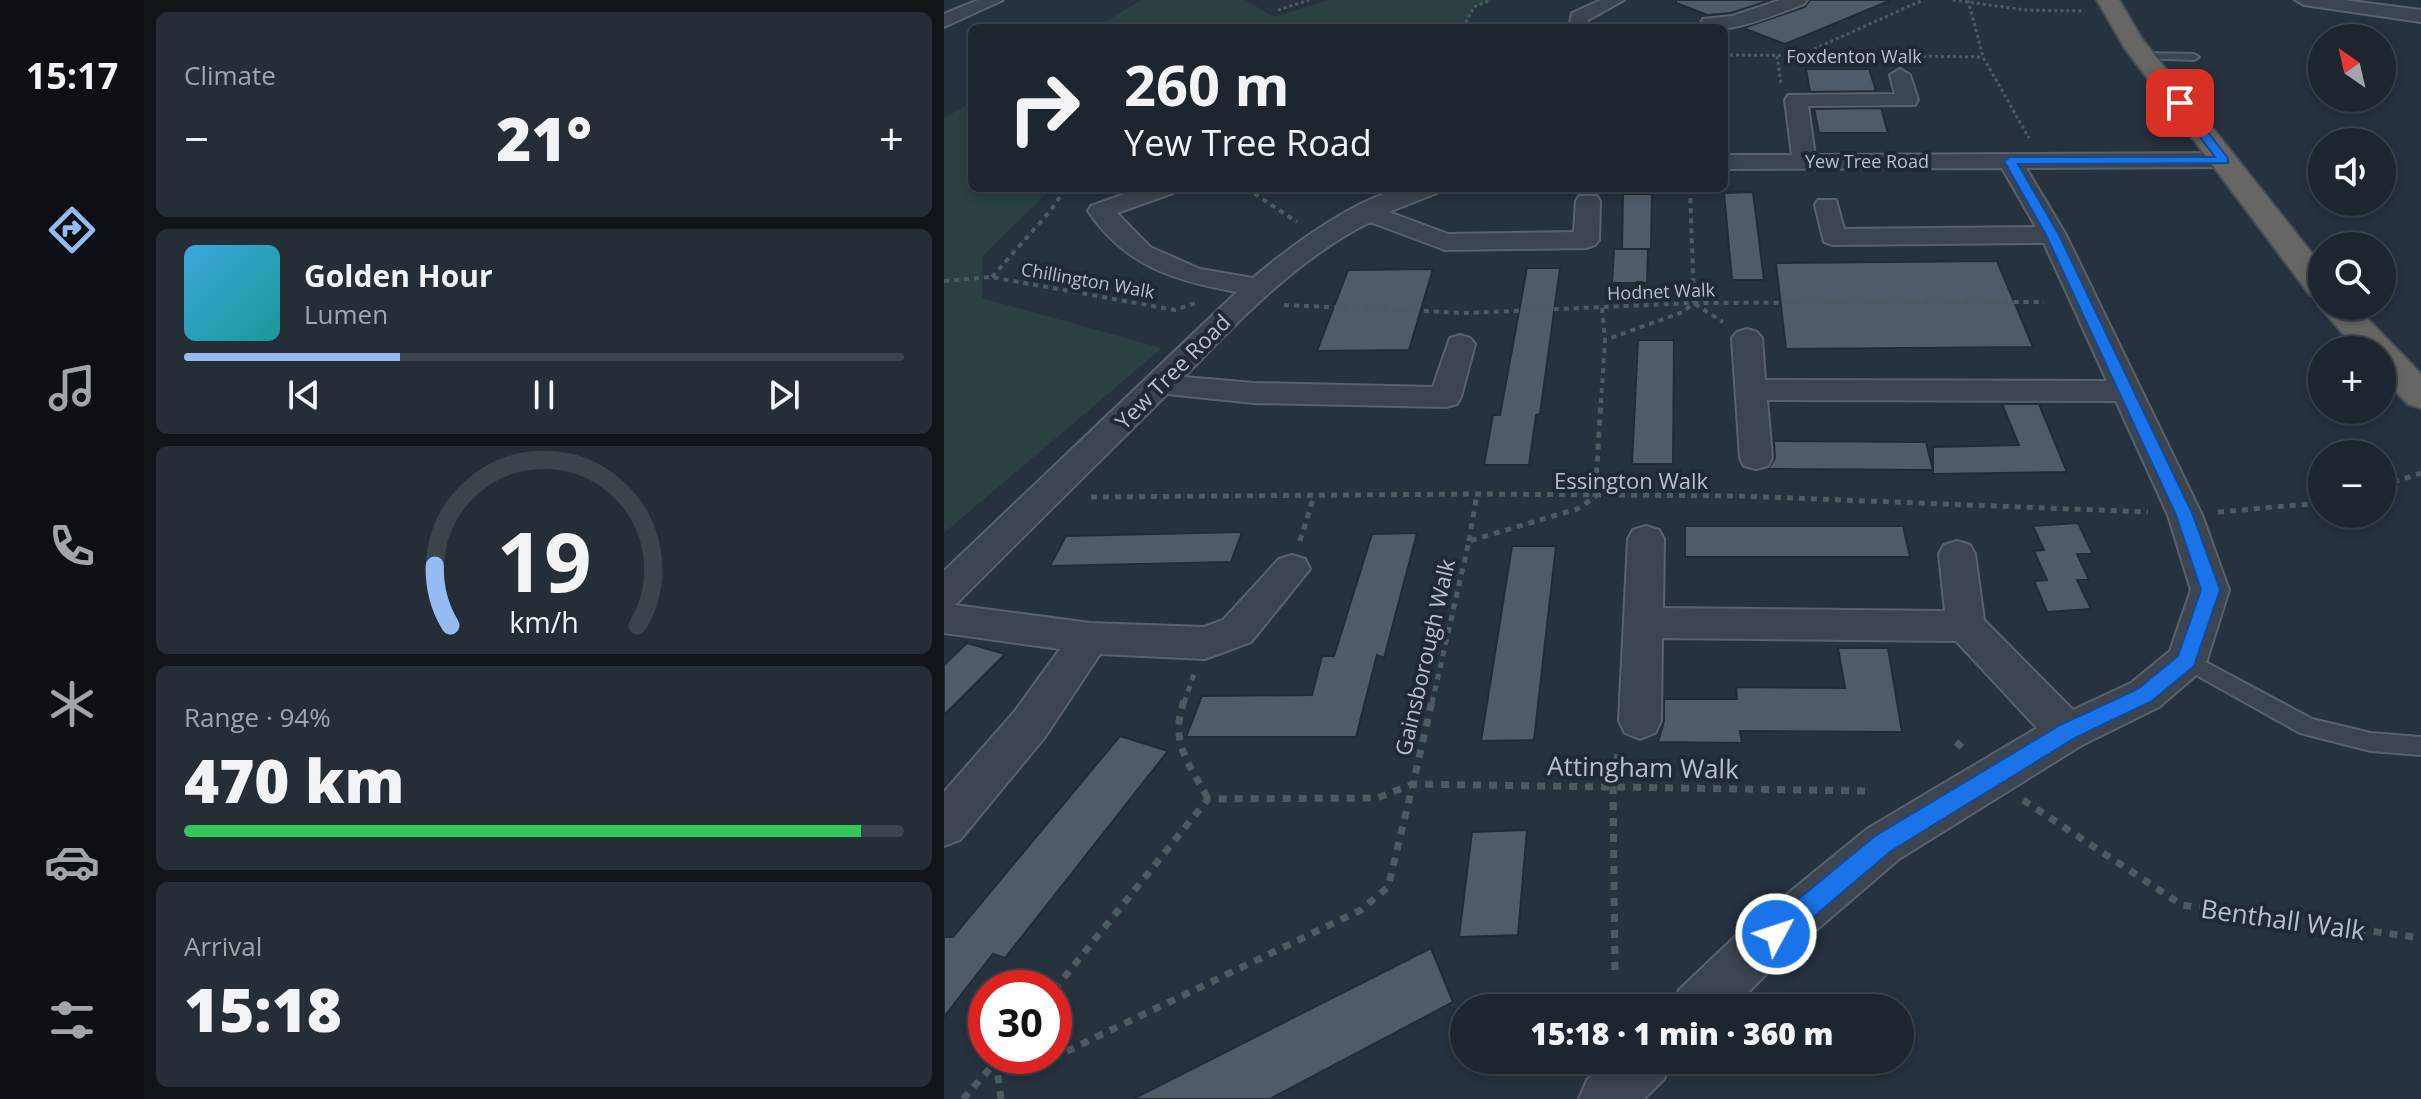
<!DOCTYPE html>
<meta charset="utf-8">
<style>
body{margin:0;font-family:"Open Sans",sans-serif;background:#252e37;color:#f1f3f6;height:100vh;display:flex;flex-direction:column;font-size:30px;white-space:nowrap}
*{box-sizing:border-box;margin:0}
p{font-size:26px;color:#a0a5aa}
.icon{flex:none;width:44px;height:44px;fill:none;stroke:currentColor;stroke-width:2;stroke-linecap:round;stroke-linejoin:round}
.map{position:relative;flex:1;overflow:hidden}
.sheet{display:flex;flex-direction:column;gap:12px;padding:12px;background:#10151a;width:800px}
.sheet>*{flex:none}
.hud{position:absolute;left:24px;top:24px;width:760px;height:168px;border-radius:12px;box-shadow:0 4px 12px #0003,0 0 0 2px #3b434b;background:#1d262f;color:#f1f3f6;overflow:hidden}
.needle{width:52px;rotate:326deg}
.controls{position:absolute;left:1364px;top:24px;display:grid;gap:16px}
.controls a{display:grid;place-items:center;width:88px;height:88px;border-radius:50%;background:#1d262f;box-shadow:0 4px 12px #0003,0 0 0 2px #3b434b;font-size:40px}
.speed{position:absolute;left:24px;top:970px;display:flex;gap:16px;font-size:40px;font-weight:700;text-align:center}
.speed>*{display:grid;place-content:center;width:104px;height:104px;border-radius:50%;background:#1d262f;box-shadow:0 4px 12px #0003,0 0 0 2px #3b434b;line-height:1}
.speed .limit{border:12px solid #d22;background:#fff;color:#111}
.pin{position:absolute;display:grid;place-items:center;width:68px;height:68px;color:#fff;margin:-34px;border-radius:16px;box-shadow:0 4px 12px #0006}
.me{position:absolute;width:88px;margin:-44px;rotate:50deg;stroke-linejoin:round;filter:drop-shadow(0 0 6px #0008)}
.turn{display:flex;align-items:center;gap:28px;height:168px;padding:0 24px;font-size:36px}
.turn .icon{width:104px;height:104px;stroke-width:2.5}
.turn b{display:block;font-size:56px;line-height:68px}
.big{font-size:60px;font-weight:800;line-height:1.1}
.sheet .widget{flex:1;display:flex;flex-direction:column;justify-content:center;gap:12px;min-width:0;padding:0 28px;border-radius:12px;background:#252e37}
.sheet .dial{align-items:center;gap:0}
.dial svg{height:208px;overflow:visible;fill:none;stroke:#3b434b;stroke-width:7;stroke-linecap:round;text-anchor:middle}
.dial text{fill:#f1f3f6;stroke:none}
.song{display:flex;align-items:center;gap:24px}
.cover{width:96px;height:96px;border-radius:12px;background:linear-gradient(135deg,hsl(200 70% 55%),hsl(180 70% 35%))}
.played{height:8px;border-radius:4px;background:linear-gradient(90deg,#94bbf2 30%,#3b434b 30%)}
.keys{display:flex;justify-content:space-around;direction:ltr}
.heat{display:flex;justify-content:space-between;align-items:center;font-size:44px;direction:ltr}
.charge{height:12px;border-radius:6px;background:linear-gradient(90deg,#34c759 94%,#3b434b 0)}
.trip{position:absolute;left:506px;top:994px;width:464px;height:80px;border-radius:40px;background:#1d262f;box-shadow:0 4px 12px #0003,0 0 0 2px #3b434b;font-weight:800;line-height:80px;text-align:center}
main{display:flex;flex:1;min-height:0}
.menu{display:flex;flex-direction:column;width:144px;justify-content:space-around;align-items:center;background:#0c0f13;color:#a0a5aa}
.menu .icon{width:56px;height:56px}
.menu .selected{color:#94bbf2}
.menu b{font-size:36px;color:#f1f3f6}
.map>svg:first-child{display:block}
</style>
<main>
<nav class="menu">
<b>15:17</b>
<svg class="icon selected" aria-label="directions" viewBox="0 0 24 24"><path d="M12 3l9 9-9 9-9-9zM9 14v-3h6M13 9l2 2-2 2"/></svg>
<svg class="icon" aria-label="music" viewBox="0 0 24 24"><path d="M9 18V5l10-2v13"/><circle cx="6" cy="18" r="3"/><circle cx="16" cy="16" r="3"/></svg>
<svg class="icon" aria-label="phone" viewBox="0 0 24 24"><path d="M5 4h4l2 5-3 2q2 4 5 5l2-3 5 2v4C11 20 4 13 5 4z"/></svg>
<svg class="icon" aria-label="climate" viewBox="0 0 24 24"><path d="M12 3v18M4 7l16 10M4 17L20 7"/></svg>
<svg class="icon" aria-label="car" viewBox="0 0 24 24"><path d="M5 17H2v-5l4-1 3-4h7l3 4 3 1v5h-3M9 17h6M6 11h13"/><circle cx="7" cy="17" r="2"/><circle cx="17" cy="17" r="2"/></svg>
<svg class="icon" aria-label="filters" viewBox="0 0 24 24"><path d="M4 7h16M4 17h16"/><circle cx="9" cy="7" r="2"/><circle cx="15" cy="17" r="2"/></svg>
</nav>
<section class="sheet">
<div class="widget"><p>Climate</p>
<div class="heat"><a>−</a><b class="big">21°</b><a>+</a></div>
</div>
<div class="widget">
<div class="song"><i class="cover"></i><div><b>Golden Hour</b><p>Lumen</p></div></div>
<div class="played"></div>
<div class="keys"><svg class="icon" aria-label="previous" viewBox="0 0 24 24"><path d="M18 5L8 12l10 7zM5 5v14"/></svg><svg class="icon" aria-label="pause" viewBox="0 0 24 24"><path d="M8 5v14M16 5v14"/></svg><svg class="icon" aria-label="next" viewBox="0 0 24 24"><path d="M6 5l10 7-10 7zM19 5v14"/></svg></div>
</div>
<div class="widget dial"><svg viewBox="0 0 100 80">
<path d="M14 69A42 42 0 1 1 86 69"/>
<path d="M14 69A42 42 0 0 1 8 46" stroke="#94bbf2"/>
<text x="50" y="56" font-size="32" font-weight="700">19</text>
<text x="50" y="72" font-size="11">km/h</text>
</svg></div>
<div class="widget"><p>Range · 94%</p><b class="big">470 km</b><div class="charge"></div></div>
<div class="widget"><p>Arrival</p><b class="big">15:18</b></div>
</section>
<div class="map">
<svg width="1477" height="1099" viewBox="0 0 1477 1099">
<rect width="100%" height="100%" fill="#27323f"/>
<g fill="#2a4041">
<polygon points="197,0 301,0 330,17 385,0 549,0 530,7 521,28 151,28"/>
<polygon points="28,102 28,188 108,188 38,257 38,298 218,348 0,533 0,118"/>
</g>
<g fill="#505b6a" stroke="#222b36" stroke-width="2">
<polygon points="732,0 827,0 787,13 764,15 732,3"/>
<polygon points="866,0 945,0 945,1 841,44 799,28 861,7"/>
<polygon points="862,69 925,69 932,91 866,92"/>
<polygon points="937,108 944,133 875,133 870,109"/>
<polygon points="809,192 820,280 788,280 780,193"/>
<polygon points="679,194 708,194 707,249 678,249"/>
<polygon points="670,249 704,249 703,283 668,283"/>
<polygon points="1053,261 1089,347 842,349 832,263"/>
<polygon points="583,268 616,268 596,414 592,415 585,465 540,465 549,415 556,415"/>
<polygon points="489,269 465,350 373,351 404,270"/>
<polygon points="694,340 730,340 729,464 688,464"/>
<polygon points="1058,404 1095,404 1123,472 989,474 989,447 1075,445"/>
<polygon points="830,441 982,442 989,470 824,469 831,458"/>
<polygon points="1134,523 1149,554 1133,554 1145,580 1133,580 1147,609 1103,612 1090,581 1103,580 1090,551 1100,550 1089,526"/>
<polygon points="741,526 959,526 966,557 741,557"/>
<polygon points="298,532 287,562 106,566 122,536"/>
<polygon points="473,533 440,658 433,655 412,737 242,737 258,696 368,695 378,656 390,656 428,534"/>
<polygon points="568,546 612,546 590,740 537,741"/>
<polygon points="23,643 61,654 0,715 0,665"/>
<polygon points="894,648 944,648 958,732 796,731 798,743 714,742 720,721 720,699 793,699 792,687 901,688"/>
<polygon points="176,736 224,751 61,958 49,954 0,1017 0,937 9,937"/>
<polygon points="583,830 574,935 515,937 528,832"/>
<polygon points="487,948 509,1002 326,1099 189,1099"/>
</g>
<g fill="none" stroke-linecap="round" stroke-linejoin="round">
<g stroke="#59626c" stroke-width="4">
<g id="service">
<polygon points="1200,53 1250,54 1255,57 1250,60 1197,58 1195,56"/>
<polygon points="1243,652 1368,719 1427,733 1477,737 1477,755 1427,751 1356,733 1236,666 1233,660 1236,654"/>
</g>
</g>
<g stroke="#59626c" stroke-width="4">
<g id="minor">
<polygon points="34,0 59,0 0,27 0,14"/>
<polygon points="657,0 680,0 644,20 643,28 625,28 628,13"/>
<path d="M 836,0 L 863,0 L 860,4 C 839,11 774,41 757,23 L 759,19 L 788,16 Z"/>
<polygon points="1351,0 1400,0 1477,10 1477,22 1360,5"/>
<polygon points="956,69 966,75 974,100 971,105 864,106 871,155 1279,153 1287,155 1291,160 1287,165 1279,167 1082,168 1122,235 1258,515 1285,590 1263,660 1257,671 1215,707 1138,745 955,859 827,969 789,1008 727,1008 735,990 793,935 923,829 1093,728 1012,641 718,638 717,721 711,733 696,739 681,733 675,721 684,539 689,530 702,526 715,530 720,539 719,608 1001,611 995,554 1000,545 1013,541 1026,545 1031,554 1040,620 1129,710 1187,683 1226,651 1247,590 1224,515 1172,401 823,400 828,458 824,466 812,469 800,466 796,458 788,338 793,332 803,329 813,332 818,338 821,380 1163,381 1100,243 889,245 880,242 871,205 874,200 892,200 900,229 1092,227 1058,168 780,169 780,155 848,155 841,100 844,95 951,94 946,75"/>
<path d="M 197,188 L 232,188 L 229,193 L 173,213 L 206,247 L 256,269 L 309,278 C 344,248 419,192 465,188 C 475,187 486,188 496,188 L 493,193 L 445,212 L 504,234 L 630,232 L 632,201 L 635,196 L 653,196 L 656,201 L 655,240 L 651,245 L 642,248 L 501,250 L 426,222 C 353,259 296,319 240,377 L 310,383 L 489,387 L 506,338 L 516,335 L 526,338 L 531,344 L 517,397 L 513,404 L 502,407 L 310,403 L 223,394 L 11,605 L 146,623 L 260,627 L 279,620 L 335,559 L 348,555 L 361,559 L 366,569 L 307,642 L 261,659 L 156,654 L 101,737 L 16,840 L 0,846 L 0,792 L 71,711 L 116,649 L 0,633 L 0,571 L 293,292 C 231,281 181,266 144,211 L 147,206 Z"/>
<polygon points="663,1060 727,1060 720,1079 700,1099 635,1099 643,1080"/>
</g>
</g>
<g stroke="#464f59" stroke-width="4">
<g id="trunk">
<polygon points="1153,0 1175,0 1198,39 1378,266 1378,298 1366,295 1180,47"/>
<polygon points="1378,302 1378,306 1411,306 1477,374 1477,408 1464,404 1438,377 1438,350 1413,350 1375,306"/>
</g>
</g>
<g stroke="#495d5f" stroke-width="3" stroke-dasharray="3 3" stroke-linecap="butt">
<polyline points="1009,0 1082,10 1139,11"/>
<polyline points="1024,0 1039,57 1085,138"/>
<polyline points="334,10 365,0"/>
<polyline points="519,28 530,7 547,0"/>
<polyline points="859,54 979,0"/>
<polyline points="780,55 939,56"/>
<polyline points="833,56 837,83"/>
<polyline points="973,56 1039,57"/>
</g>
<g stroke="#495d5f" stroke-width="4" stroke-dasharray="5 5" stroke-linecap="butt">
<polyline points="302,188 353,222"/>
<polyline points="48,277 107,210 122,188"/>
<polyline points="0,281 47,277 231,310 251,303"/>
<polyline points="751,304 779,322"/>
<polyline points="340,305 523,313 750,303 1100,302"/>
<polyline points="658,308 661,340"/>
<polyline points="657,403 661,340 739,312 750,303 746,188"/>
</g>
<g stroke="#495d5f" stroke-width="5" stroke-dasharray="6 6" stroke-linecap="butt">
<polyline points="1438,486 1477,473"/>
<polyline points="147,497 533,494 796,496 1204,512"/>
<polyline points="1274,512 1378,503"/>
<polyline points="356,541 370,496"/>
<polyline points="525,541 533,494"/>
<polyline points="240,703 250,674"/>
<polyline points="488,703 525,541 633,509 651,497 657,401"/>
</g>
<g stroke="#495d5f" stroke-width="7" stroke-dasharray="8 8" stroke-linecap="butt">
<path d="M 240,701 C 225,743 245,762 264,799"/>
<polyline points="1012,742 1023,752"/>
<polyline points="1079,800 1238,905 1477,938"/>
<polyline points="671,970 669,787 675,747"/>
<polyline points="110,990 264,799 433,798 469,784 488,701"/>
<polyline points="19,1099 57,1056"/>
<polyline points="57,1099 52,1062 90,1067 417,910 444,887 469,784 927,791"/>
</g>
<use href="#service" fill="#3b444f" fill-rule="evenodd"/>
<use href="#minor" fill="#3b444f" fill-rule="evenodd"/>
<use href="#trunk" fill="#666664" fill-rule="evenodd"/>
</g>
<polygon fill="#1a73e8" stroke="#114b97" stroke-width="2" points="1232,101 1239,101 1284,158 1284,163 1074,164 1115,235 1249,515 1276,590 1250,666 1208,701 1131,738 947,851 840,942 832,946 823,942 819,934 823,925 931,836 1116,725 1194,689 1234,656 1257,590 1232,515 1102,235 1060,161 1066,157 1271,157 1232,105"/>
<g text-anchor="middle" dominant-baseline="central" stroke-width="8" stroke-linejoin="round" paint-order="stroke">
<g font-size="18" fill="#b7bfc9" stroke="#202934">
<text x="910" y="56">Foxdenton Walk</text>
<text x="923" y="161">Yew Tree Road</text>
<text transform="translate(144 280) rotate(10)">Chillington Walk</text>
<text transform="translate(717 291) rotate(-2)">Hodnet Walk</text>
</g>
<g font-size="22" fill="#b7bfc9" stroke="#202934">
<text transform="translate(228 371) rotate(-45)">Yew Tree Road</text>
<text x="687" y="480">Essington Walk</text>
<text transform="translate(480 657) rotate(-77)">Gainsborough Walk</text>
</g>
<g font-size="26" fill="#b7bfc9" stroke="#202934">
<text transform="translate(699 767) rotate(1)">Attingham Walk</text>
<text transform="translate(1339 919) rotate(8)">Benthall Walk</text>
</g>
</g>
</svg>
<div class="controls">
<a><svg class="needle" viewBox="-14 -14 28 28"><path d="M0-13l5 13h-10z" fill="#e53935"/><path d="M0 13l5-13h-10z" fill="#a0a5aa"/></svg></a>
<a><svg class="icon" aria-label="sound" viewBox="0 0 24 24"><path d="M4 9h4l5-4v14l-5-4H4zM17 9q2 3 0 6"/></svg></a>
<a><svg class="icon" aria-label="search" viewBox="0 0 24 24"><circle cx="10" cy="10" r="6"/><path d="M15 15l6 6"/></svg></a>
<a>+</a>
<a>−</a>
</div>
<div class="speed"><div class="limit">30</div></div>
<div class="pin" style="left:1236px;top:103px;background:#d93025"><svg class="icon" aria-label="arrive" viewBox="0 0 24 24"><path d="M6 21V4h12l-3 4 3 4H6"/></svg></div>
<svg class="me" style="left:832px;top:934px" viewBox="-20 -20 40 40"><circle r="17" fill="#1a73e8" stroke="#fff" stroke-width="3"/><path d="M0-11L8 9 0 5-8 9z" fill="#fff"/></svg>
<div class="trip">15:18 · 1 min · 360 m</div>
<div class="hud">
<div class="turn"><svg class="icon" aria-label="right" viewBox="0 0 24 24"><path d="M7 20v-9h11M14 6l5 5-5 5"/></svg><div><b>260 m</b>Yew Tree Road</div></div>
</div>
</div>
</main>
